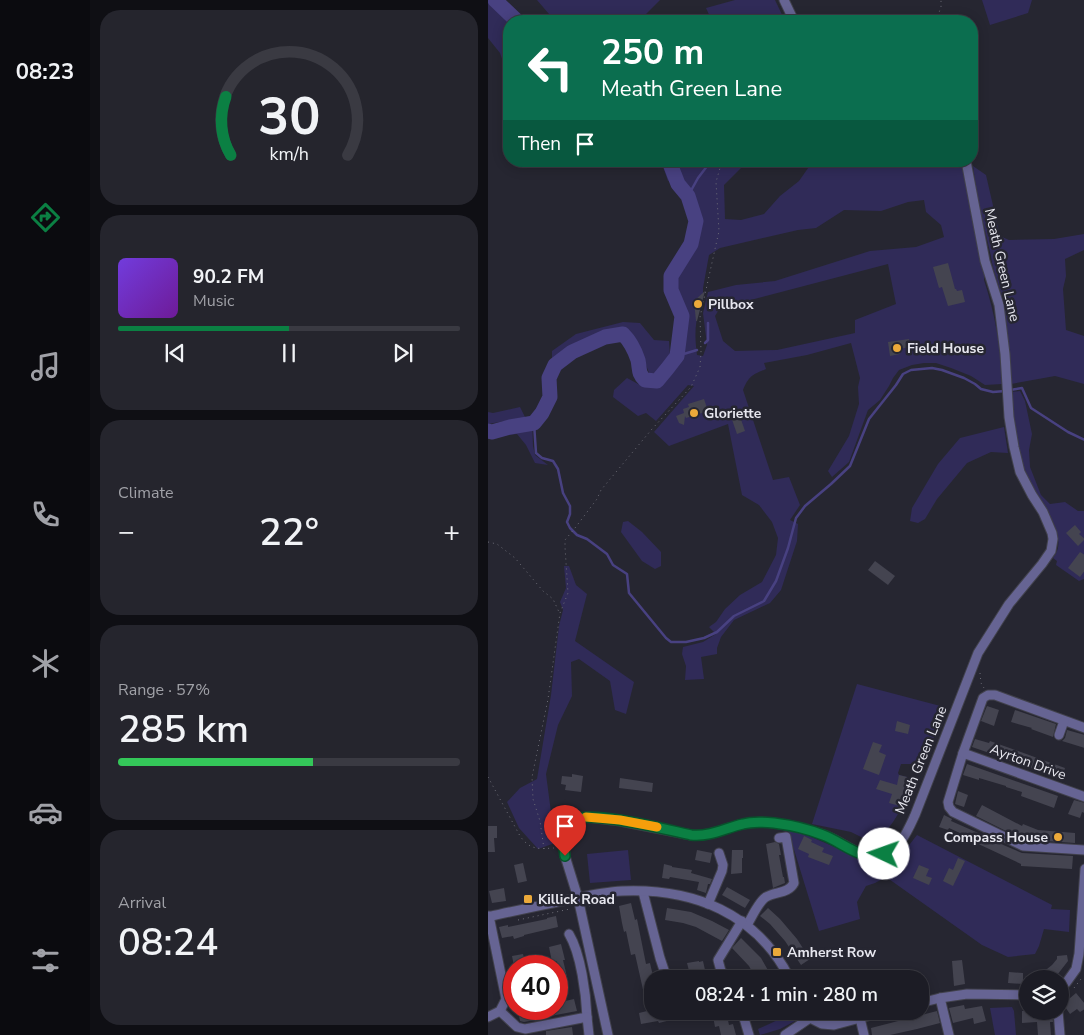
<!DOCTYPE html>
<meta charset="utf-8">
<style>
body{margin:0;font-family:"Nunito Sans",sans-serif;background:#25252d;color:#f1f3f6;height:100vh;display:flex;flex-direction:column;font-size:19px;white-space:nowrap}
*{box-sizing:border-box;margin:0}
p{font-size:16px;color:#a0a1a7}
.icon{flex:none;width:28px;height:28px;fill:none;stroke:currentColor;stroke-width:2;stroke-linecap:round;stroke-linejoin:round}
.map{position:relative;flex:1;overflow:hidden}
.sheet{display:flex;flex-direction:column;gap:10px;padding:10px;background:#0f0f14;width:398px}
.sheet>*{flex:none}
.hud{position:absolute;left:15px;top:15px;width:475px;height:152px;border-radius:20px;box-shadow:0 2px 12px #0003,0 0 0 1px #3a3a42;background:#0b6e4f;color:#fff;overflow:hidden}
.tools{position:absolute;left:531px;top:970px;display:grid;gap:10px}
.tools a{display:grid;place-items:center;width:50px;height:50px;border-radius:50%;background:#1c1c25;box-shadow:0 2px 12px #0003,0 0 0 1px #3a3a42;font-size:25px}
.speed{position:absolute;left:15px;top:955px;display:flex;gap:10px;font-size:25px;font-weight:700;text-align:center}
.speed>*{display:grid;place-content:center;width:65px;height:65px;border-radius:50%;background:#1c1c25;box-shadow:0 2px 12px #0003,0 0 0 1px #3a3a42;line-height:1}
.speed .limit{border:8px solid #d22;background:#fff;color:#111}
.pin{position:absolute;display:grid;place-items:center;width:42px;height:42px;color:#fff;margin:-51px -21px;border-radius:50% 50% 50% 0;rotate:-45deg;box-shadow:0 0 5px #0007}
.pin .icon{rotate:45deg}
.me{position:absolute;width:55px;margin:-28px;rotate:273deg;stroke-linejoin:round;filter:drop-shadow(0 0 4px #0008)}
.turn{display:flex;align-items:center;gap:18px;height:105px;padding:0 15px;font-size:22px}
.turn .icon{width:65px;height:65px;stroke-width:2.5}
.turn b{display:block;font-size:35px;line-height:42px}
.then{display:flex;align-items:center;height:48px;padding:0 15px;background:#0003;gap:10px;font-size:19px}
.big{font-size:38px;font-weight:600;line-height:1.1}
.sheet .widget{flex:1;display:flex;flex-direction:column;justify-content:center;gap:8px;min-width:0;padding:0 18px;border-radius:20px;background:#25252d}
.sheet .dial{align-items:center;gap:0}
.dial svg{height:130px;overflow:visible;fill:none;stroke:#3a3a42;stroke-width:7;stroke-linecap:round;text-anchor:middle}
.dial text{fill:#f1f3f6;stroke:none}
.song{display:flex;align-items:center;gap:15px}
.cover{width:60px;height:60px;border-radius:8px;background:linear-gradient(135deg,hsl(260 70% 55%),hsl(280 70% 35%))}
.played{height:5px;border-radius:2px;background:linear-gradient(90deg,#0b8043 50%,#3a3a42 50%)}
.keys{display:flex;justify-content:space-around;direction:ltr}
.heat{display:flex;justify-content:space-between;align-items:center;font-size:28px;direction:ltr}
.charge{height:8px;border-radius:4px;background:linear-gradient(90deg,#34c759 57%,#3a3a42 0)}
.trip{position:absolute;left:156px;top:970px;width:285px;height:50px;border-radius:20px;background:#1c1c25;box-shadow:0 2px 12px #0003,0 0 0 1px #3a3a42;font-weight:600;line-height:50px;text-align:center}
main{display:flex;flex:1;min-height:0}
.tab-bar{display:flex;flex-direction:column;width:90px;justify-content:space-around;align-items:center;background:#0b0b0f;color:#a0a1a7}
.tab-bar .icon{width:35px;height:35px}
.tab-bar .current{color:#0b8043}
.tab-bar b{font-size:22px;color:#f1f3f6}
.map>svg:first-child{display:block}
</style>
<main>
<nav class="tab-bar">
<b>08:23</b>
<svg class="icon current" aria-label="directions" viewBox="0 0 24 24"><path d="M12 3l9 9-9 9-9-9zM9 14v-3h6M13 9l2 2-2 2"/></svg>
<svg class="icon" aria-label="music" viewBox="0 0 24 24"><path d="M9 18V5l10-2v13"/><circle cx="6" cy="18" r="3"/><circle cx="16" cy="16" r="3"/></svg>
<svg class="icon" aria-label="phone" viewBox="0 0 24 24"><path d="M5 4h4l2 5-3 2q2 4 5 5l2-3 5 2v4C11 20 4 13 5 4z"/></svg>
<svg class="icon" aria-label="climate" viewBox="0 0 24 24"><path d="M12 3v18M4 7l16 10M4 17L20 7"/></svg>
<svg class="icon" aria-label="car" viewBox="0 0 24 24"><path d="M5 17H2v-5l4-1 3-4h7l3 4 3 1v5h-3M9 17h6M6 11h13"/><circle cx="7" cy="17" r="2"/><circle cx="17" cy="17" r="2"/></svg>
<svg class="icon" aria-label="filters" viewBox="0 0 24 24"><path d="M4 7h16M4 17h16"/><circle cx="9" cy="7" r="2"/><circle cx="15" cy="17" r="2"/></svg>
</nav>
<section class="sheet">
<div class="widget dial"><svg viewBox="0 0 100 80">
<path d="M14 69A42 42 0 1 1 86 69"/>
<path d="M14 69A42 42 0 0 1 11 33" stroke="#0b8043"/>
<text x="50" y="56" font-size="32" font-weight="700">30</text>
<text x="50" y="72" font-size="11">km/h</text>
</svg></div>
<div class="widget">
<div class="song"><i class="cover"></i><div><b>90.2 FM</b><p>Music</p></div></div>
<div class="played"></div>
<div class="keys"><svg class="icon" aria-label="previous" viewBox="0 0 24 24"><path d="M18 5L8 12l10 7zM5 5v14"/></svg><svg class="icon" aria-label="pause" viewBox="0 0 24 24"><path d="M8 5v14M16 5v14"/></svg><svg class="icon" aria-label="next" viewBox="0 0 24 24"><path d="M6 5l10 7-10 7zM19 5v14"/></svg></div>
</div>
<div class="widget"><p>Climate</p>
<div class="heat"><a>−</a><b class="big">22°</b><a>+</a></div>
</div>
<div class="widget"><p>Range · 57%</p><b class="big">285 km</b><div class="charge"></div></div>
<div class="widget"><p>Arrival</p><b class="big">08:24</b></div>
</section>
<div class="map">
<svg width="597" height="1035" viewBox="0 0 597 1035">
<rect width="100%" height="100%" fill="#262631"/>
<g fill="#302b58" fill-rule="evenodd">
<polygon points="0,0 2,5 22,21 21,79 12,53 0,38"/>
<polygon points="49,0 172,0 157,15 163,20 161,21 133,21 134,20 130,19 123,21 95,21 61,14"/>
<polygon points="247,0 287,0 297,21 224,21 218,8"/>
<polygon points="494,0 544,0 540,13 502,25"/>
<path d="M 173,161 L 260,161 L 236,185 L 237,219 L 253,220 L 276,214 L 292,196 L 311,181 L 325,161 L 474,161 L 477,168 L 489,245 L 496,275 L 496,280 C 507,314 513,348 514,384 L 497,385 L 483,376 L 463,368 L 448,363 L 436,363 L 424,365 L 411,370 L 405,378 L 401,386 L 392,400 L 380,410 L 361,462 L 344,477 L 340,471 L 361,436 L 371,404 L 370,387 L 372,378 L 363,343 L 319,355 L 276,363 L 278,369 C 264,375 261,376 255,390 L 285,480 L 301,477 L 312,505 L 302,520 L 310,524 L 309,541 L 293,590 L 282,603 L 246,620 L 233,637 L 229,648 L 229,654 L 213,657 L 216,679 L 197,680 L 198,666 L 194,654 L 195,647 L 215,642 L 228,634 L 221,627 L 228,622 L 237,609 L 252,595 L 274,582 L 288,555 L 290,538 L 284,522 L 271,505 L 254,495 L 240,424 L 181,446 L 166,432 L 206,386 L 200,385 L 168,421 L 158,413 L 150,416 L 125,397 L 126,390 L 139,378 L 152,385 L 166,385 L 174,378 L 192,357 L 193,338 L 198,317 L 194,306 L 187,294 L 186,283 L 190,271 L 207,245 L 211,221 L 204,196 L 190,177 L 180,181 ZM 436,200 L 438,212 L 453,225 L 456,237 L 428,247 L 382,251 L 287,281 L 248,285 L 220,292 L 215,313 L 219,345 L 215,356 L 209,355 C 207,340 206,323 212,309 L 207,307 L 215,298 L 215,288 L 221,255 L 232,248 L 310,230 L 328,228 L 356,210 L 393,211 L 420,202 ZM 400,264 L 408,304 L 367,320 L 367,333 L 289,350 L 247,351 L 235,341 L 227,316 L 232,308 Z"/>
<path d="M 485,166 L 498,175 L 512,236 L 521,240 L 566,239 L 596,234 L 596,250 L 577,259 L 578,276 L 575,289 L 578,330 L 596,336 L 596,384 L 567,376 L 523,384 C 522,354 519,324 513,294 C 510,281 504,269 503,256 L 490,202 Z"/>
<path d="M 135,322 L 152,323 L 166,340 L 181,341 L 182,355 L 170,373 L 161,373 L 153,352 L 141,330 C 116,325 86,347 64,359 L 64,351 L 88,334 Z"/>
<path d="M 532,391 L 537,401 L 544,434 L 541,450 L 542,467 L 553,495 L 562,504 L 577,502 L 590,511 L 596,511 L 596,579 L 591,581 L 568,565 L 569,561 L 565,558 C 566,556 568,554 569,551 C 577,532 549,495 540,478 C 536,469 533,458 531,449 C 525,430 523,411 522,392 Z"/>
<polygon points="32,407 37,417 44,420 45,446 47,455 60,465 47,463 38,445 29,434 3,437 19,430 17,421 0,424 0,412 5,413"/>
<polygon points="516,427 520,453 503,452 479,463 449,499 437,519 430,523 422,521 424,508 450,464 472,438"/>
<polygon points="140,521 154,532 173,552 173,566 167,569 154,561 133,532 135,522"/>
<polygon points="76,566 81,566 88,585 99,594 87,641 146,682 138,714 127,710 122,681 91,659 83,662 84,696 70,725 58,774 67,843 50,849 31,828 19,802 32,788 49,779 63,695 71,626 75,610 72,602 78,588"/>
<polygon points="369,684 460,708 449,715 453,719 434,769 427,764 413,764 410,773 411,775 419,777 423,783 417,803 405,822 393,838 381,841 363,832 324,824"/>
<polygon points="300,830 321,836 349,848 362,855 377,860 394,858 411,858 429,835 564,905 563,909 582,910 581,932 556,929 551,946 547,954 520,957 494,945 398,877 387,883 378,886 369,902 372,919 331,931"/>
<polygon points="140,850 143,880 102,883 99,854"/>
<polygon points="524,1007 526,1011 528,1035 507,1035 502,1008"/>
<polygon points="305,1013 309,1020 292,1029 272,1035 270,1029"/>
</g>
<g fill="none" stroke-linecap="round" stroke-linejoin="round">
<g stroke="#484181" stroke-width="2.5">
<polyline points="200,196 210,178 223,161"/>
<polyline points="217,343 220,340 220,323"/>
<polyline points="189,356 209,350"/>
<polyline points="522,390 534,388 543,408 580,432 597,440"/>
<polyline points="46,423 48,453 54,458 65,461 70,469 75,493 82,506 82,514 79,522 82,528 89,535 99,539 119,554 125,565 139,574 141,593 178,638 183,642 198,642 216,638 229,632 246,616 276,601 288,581 300,548 308,518 317,506 343,484 362,466 381,419 408,385 415,374 423,370 444,368 454,370 476,378 487,384 493,389 505,392 517,391"/>
</g>
<g stroke="#484181" stroke-width="15">
<polyline points="7,0 29,21"/>
<path d="M 0,431 L 4,432 L 22,427 L 46,423 L 54,413 L 62,397 L 61,378 L 67,365 L 84,352 L 117,337 L 135,334 C 142,341 147,351 150,360 C 152,370 150,373 157,380 L 169,381 L 179,369 L 189,356 L 194,316 L 183,290 L 183,276 L 203,244 L 208,221 L 200,196 L 190,184 L 181,161"/>
</g>
</g>
<g fill="#444450">
<polygon points="460,263 467,289 468,289 469,291 474,290 477,302 460,306 454,287 451,288 445,267"/>
<polygon points="217,291 209,321 208,321 206,301"/>
<polygon points="421,339 422,347 411,349 412,354 402,356 400,342"/>
<polygon points="216,399 220,411 198,418 197,416 196,425 191,423 188,416 196,413 195,409 201,407 200,404"/>
<polygon points="249,408 257,431 249,434 241,411"/>
<polygon points="587,525 593,532 591,534 597,539 590,546 578,533"/>
<polygon points="592,552 597,555 597,570 592,577 580,568"/>
<polygon points="387,561 407,576 400,585 380,570"/>
<polygon points="499,706 511,710 506,726 493,721"/>
<polygon points="527,710 568,724 565,737 543,729 544,728 523,722"/>
<polygon points="409,721 422,725 420,734 407,731"/>
<polygon points="579,730 597,735 597,748 574,741 577,738"/>
<polygon points="487,739 501,743 502,741 577,768 573,780 560,775 560,774 519,760 519,759 484,747"/>
<polygon points="385,742 394,745 391,752 398,755 391,775 375,769"/>
<polygon points="479,764 570,796 566,808 533,796 534,792 518,787 518,786 491,778 491,780 475,775"/>
<polygon points="84,774 95,776 93,792 77,790 78,785 73,784 74,776 84,777"/>
<polygon points="411,775 419,777 412,806 401,803 404,794 388,789 392,780 409,785"/>
<polygon points="132,778 165,783 164,792 131,788"/>
<polygon points="470,791 480,795 476,807 467,804"/>
<polygon points="586,800 597,803 597,813 594,812 592,818 580,814"/>
<polygon points="494,805 534,826 535,824 550,830 587,833 587,843 544,840 524,834 488,816"/>
<polygon points="456,815 464,819 463,821 513,843 513,844 534,853 585,856 584,869 533,866 533,864 484,841 485,839 461,828 460,830 451,827"/>
<polygon points="0,826 9,826 9,838 6,838 7,852 0,852"/>
<polygon points="316,836 324,840 323,842 336,848 334,852 345,856 341,865 320,857 321,854 310,849"/>
<polygon points="287,842 291,844 293,855 291,855 295,877 296,877 297,883 285,888 278,844"/>
<polygon points="209,850 224,853 222,863 207,860"/>
<polygon points="244,850 255,850 255,858 254,858 254,873 243,874"/>
<polygon points="470,858 477,861 465,886 455,881 461,868 465,870"/>
<polygon points="35,863 39,881 30,883 26,865"/>
<polygon points="176,864 184,866 184,867 204,870 203,873 224,879 222,884 220,884 218,893 209,890 211,882 182,877 181,879 174,878"/>
<polygon points="431,865 441,869 438,876 444,878 441,885 425,878"/>
<polygon points="239,887 262,900 257,908 234,895"/>
<polygon points="16,888 18,901 4,903 1,891"/>
<polygon points="143,903 147,920 149,919 158,964 162,963 165,976 165,1007 162,1007 159,994 156,994 147,954 143,955 138,931 136,932 134,923 131,906"/>
<polygon points="179,908 203,912 224,921 241,930 234,941 208,927 195,923 177,920"/>
<polygon points="280,908 292,919 309,939 322,959 313,965 297,941 282,924 272,916"/>
<polygon points="68,916 70,927 36,935 36,936 26,939 25,936 14,938 11,927 20,925 20,927 59,919 59,918"/>
<polygon points="253,938 273,958 285,979 268,979 261,966 244,948"/>
<polygon points="73,944 77,960 75,960 80,981 69,983 69,961 64,962 61,947"/>
<polygon points="35,954 37,962 35,962 36,966 26,966 24,956"/>
<polygon points="579,955 580,961 566,979 556,979 556,970 559,969 564,965 569,959 569,956"/>
<polygon points="474,960 477,984 466,986 464,961"/>
<polygon points="211,961 211,962 215,961 219,979 203,979 199,963"/>
<polygon points="521,972 535,973 535,984 520,983"/>
<polygon points="588,993 597,1004 597,1009 592,1012 589,1009 582,1014 575,1004"/>
<polygon points="86,999 89,1011 52,1018 52,1019 36,1022 32,1021 30,1011 39,1009 69,1009 69,1003"/>
<polygon points="476,1005 477,1009 494,1006 498,1021 486,1024 485,1018 465,1023 461,1008"/>
<polygon points="159,1011 206,1011 206,1014 171,1023 170,1021 153,1024 151,1013"/>
<polygon points="224,1011 238,1011 241,1025 245,1024 248,1035 233,1035 231,1026 227,1027"/>
<polygon points="449,1011 452,1023 429,1029 402,1035 384,1035 383,1028"/>
<polygon points="534,1011 564,1011 565,1022 562,1022 563,1035 550,1035 549,1022 534,1023"/>
<polygon points="84,1027 85,1035 58,1035 58,1031"/>
</g>
<g fill="none" stroke-linecap="round" stroke-linejoin="round">
<g stroke="#41414c" stroke-width="11">
<g id="minor">
<polyline points="296,0 306,21"/>
<polyline points="597,728 507,695 500,695 495,698 475,753 460,802 461,807 465,812 535,846 597,850"/>
<polyline points="571,735 576,721"/>
<polyline points="475,753 597,797"/>
<polyline points="155,892 172,958 179,979"/>
<polyline points="220,904 234,871 235,865 231,853"/>
<path d="M 0,917 C 25,911 50,906 74,901 C 94,897 114,892 134,891 C 205,888 269,913 302,979"/>
<path d="M 259,925 C 264,917 271,901 278,897 C 288,891 300,894 306,883 L 298,837 L 291,838"/>
<polyline points="238,979 237,975 233,971 230,960 254,921"/>
<polyline points="572,986 578,983 588,969 591,954 597,869"/>
<polyline points="452,998 461,1035"/>
<polyline points="432,1003 452,998 479,994 540,995"/>
<path d="M 12,1011 L 29,1027 L 37,1029 L 99,1017 C 98,994 93,954 81,934"/>
<polyline points="253,1011 255,1015 261,1035"/>
<polyline points="319,1011 322,1018 334,1024 346,1025 398,1011"/>
<polyline points="570,1011 572,1035"/>
<polyline points="0,1017 12,1011 18,999 1,916"/>
<polyline points="99,1017 101,1035"/>
<polyline points="372,1018 376,1035"/>
<path d="M 120,1035 L 90,898 L 77,856 L 76,838 L 77,830 L 81,824 L 85,820 L 99,817 L 132,821 L 203,835 C 221,837 237,828 255,824 C 270,820 289,823 304,826 C 317,829 330,832 341,837 C 358,844 374,860 394,855 C 412,850 420,830 427,815 L 490,653 L 521,604 L 554,564 L 563,551 L 565,539 L 564,533 L 555,512 L 544,495 L 532,472 L 526,447 L 521,417 L 517,354 L 511,305 L 497,261 L 478,161"/>
<polyline points="297,1035 322,1018"/>
</g>
</g>
<g stroke="#6e6e78" stroke-width="1" stroke-dasharray="1 4" stroke-linecap="butt">
<polyline points="448,21 453,7 453,0"/>
<polyline points="0,542 9,544 27,558 55,591 65,599 71,612"/>
<polyline points="492,673 493,683 496,688"/>
<path d="M 0,777 L 32,836 C 42,850 50,849 66,848"/>
<polyline points="56,849 52,821 45,799 44,777 60,699 72,613 80,593 77,547 77,540 87,528 109,499 113,490 164,429 203,387 212,367 213,352 212,317 231,231 228,182 234,161"/>
<polyline points="101,906 119,902"/>
<polyline points="30,920 82,909"/>
<polyline points="586,988 593,979"/>
<polyline points="572,998 581,992"/>
<polyline points="264,1017 277,1011"/>
<polyline points="405,1018 430,1011"/>
</g>
<use href="#minor" stroke="#666493" stroke-width="9"/>
</g>
<g fill="none" stroke-linecap="round" stroke-linejoin="round">
<g stroke="#07532c" stroke-width="12">
<path id="route" d="M 77,856 C 75,844 73,827 85,820 C 104,810 180,830 203,835 C 222,837 237,828 255,824 C 265,821 276,822 286,823 C 302,825 320,829 335,835 C 349,840 363,852 377,855 C 383,857 390,856 396,854"/>
</g>
<use href="#route" stroke="#0b8043" stroke-width="9"/>
<polyline stroke="#f59e0b" stroke-width="9" points="98,817 132,820 169,827"/>
</g>
<g fill="#eca93a" stroke="#262631" stroke-width="2">
<circle cx="210" cy="304" r="5"/>
<circle cx="409" cy="348" r="5"/>
<circle cx="206" cy="413" r="5"/>
<circle cx="570" cy="837" r="5"/>
<rect x="35" y="894" width="10" height="10" rx="2.5"/>
<rect x="284" y="947" width="10" height="10" rx="2.5"/>
</g>
<g text-anchor="middle" dominant-baseline="central" stroke-width="5" stroke-linejoin="round" paint-order="stroke">
<g font-size="14" fill="#e7e7ef" stroke="#262631">
<text transform="translate(514 265) rotate(77)">Meath Green Lane</text>
<text transform="translate(433 760) rotate(-68)">Meath Green Lane</text>
<text transform="translate(540 762) rotate(20)">Ayrton Drive</text>
</g>
<g font-size="14" font-weight="bold" fill="#e7e7ef" stroke="#262631" text-anchor="start">
<text x="220" y="304">Pillbox</text>
<text x="419" y="348">Field House</text>
<text x="216" y="413">Gloriette</text>
<text x="560" y="837" text-anchor="end">Compass House</text>
<text x="50" y="899">Killick Road</text>
<text x="299" y="952">Amherst Row</text>
</g>
</g>
</svg>
<div class="tools">
<a><svg class="icon" aria-label="layers" viewBox="0 0 24 24"><path d="M12 4l9 5-9 5-9-5zM3 14l9 5 9-5"/></svg></a>
</div>
<div class="speed"><div class="limit">40</div></div>
<div class="pin" style="left:77px;top:856px;background:#d93025"><svg class="icon" aria-label="arrive" viewBox="0 0 24 24"><path d="M6 21V4h12l-3 4 3 4H6"/></svg></div>
<svg class="me" style="left:396px;top:854px" viewBox="-20 -20 40 40"><circle r="19" fill="#fff"/><path d="M0-13L10 11 0 6-10 11z" fill="#0b8043"/></svg>
<div class="trip">08:24 · 1 min · 280 m</div>
<div class="hud">
<div class="turn"><svg class="icon" aria-label="left" viewBox="0 0 24 24"><path d="M17 20v-9H6M10 6l-5 5 5 5"/></svg><div><b>250 m</b>Meath Green Lane</div></div>
<div class="then">Then<svg class="icon" aria-label="arrive" viewBox="0 0 24 24"><path d="M6 21V4h12l-3 4 3 4H6"/></svg></div>
</div>
</div>
</main>
